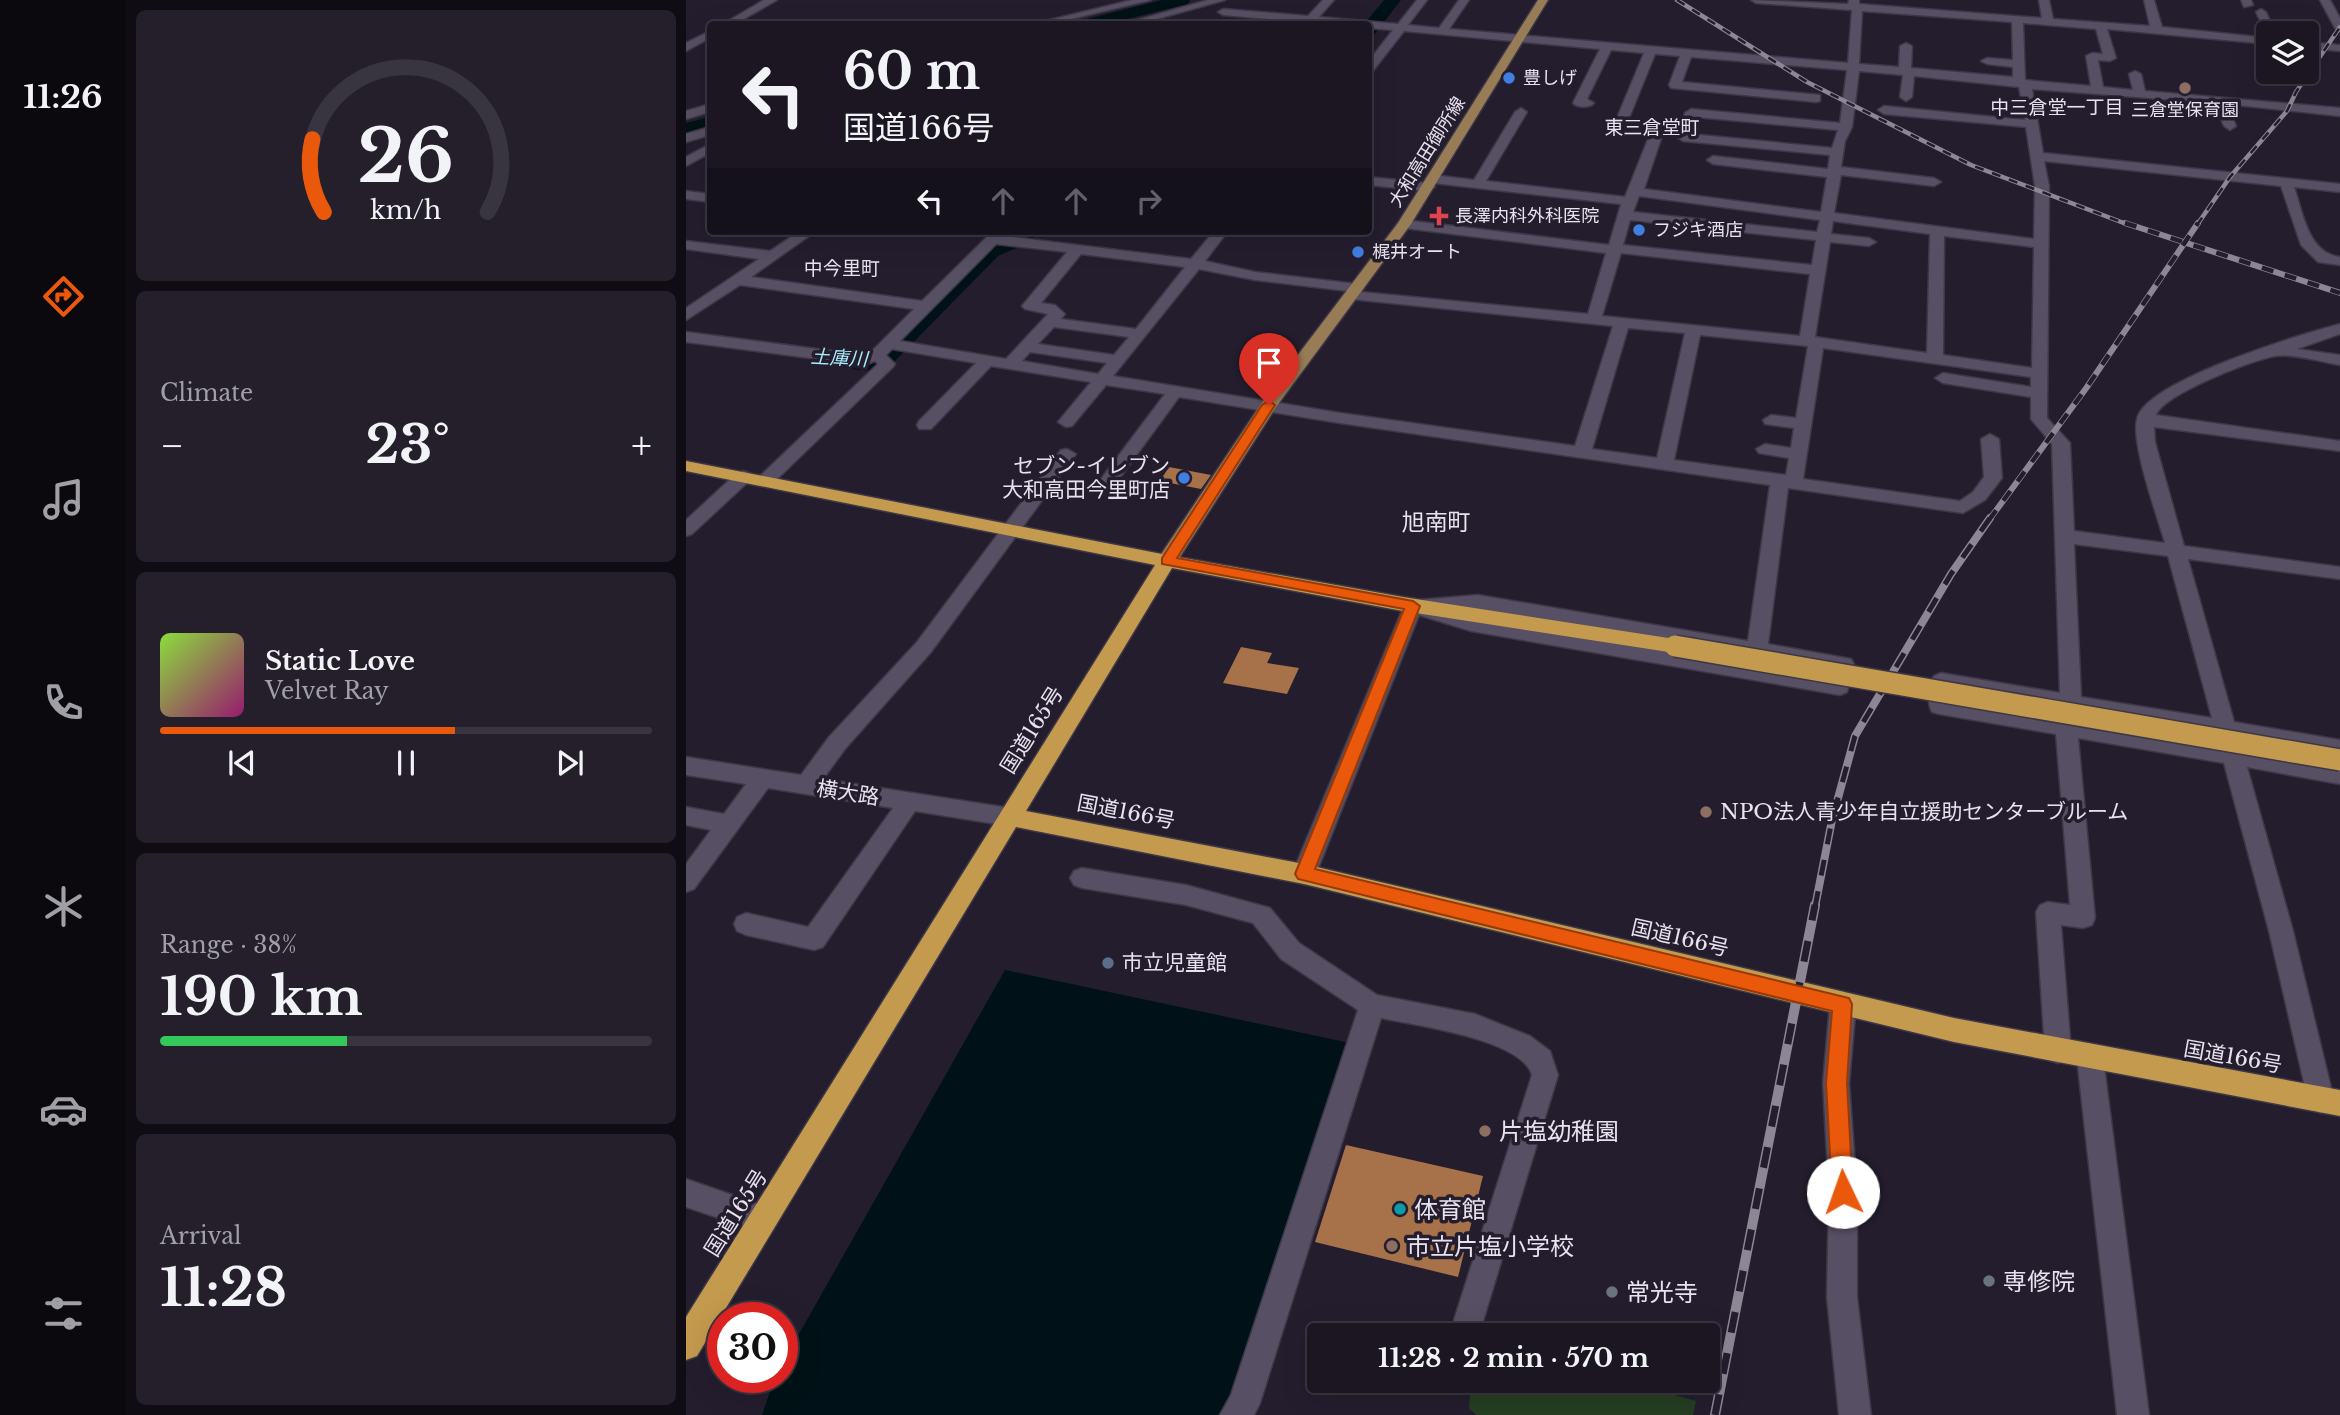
<!DOCTYPE html>
<meta charset="utf-8">
<style>
body{margin:0;font-family:"Libre Baskerville","Noto Sans JP",serif;background:#241f2a;color:#f1f3f6;height:100vh;display:flex;flex-direction:column;font-size:26px;white-space:nowrap}
*{box-sizing:border-box;margin:0}
p{font-size:23px;color:#a09fa5}
.icon{flex:none;width:38px;height:38px;fill:none;stroke:currentColor;stroke-width:2;stroke-linecap:round;stroke-linejoin:round}
.map{position:relative;flex:1;overflow:hidden}
.drawer{display:flex;flex-direction:column;gap:10px;padding:10px;background:#0f0c13;width:560px}
.drawer>*{flex:none}
.banner{position:absolute;left:21px;top:21px;width:665px;height:214px;border-radius:7px;box-shadow:0 7px 28px #0002,0 0 0 2px #393540;background:#1b1622;color:#f1f3f6;overflow:hidden}
.tools{position:absolute;left:1570px;top:21px;display:grid;gap:14px}
.tools a{display:grid;place-items:center;width:63px;height:63px;border-radius:7px;background:#1b1622;box-shadow:0 7px 28px #0002,0 0 0 2px #393540;font-size:35px}
.speed{position:absolute;left:21px;top:1302px;display:flex;gap:14px;font-size:35px;font-weight:700;text-align:center}
.speed>*{display:grid;place-content:center;width:91px;height:91px;border-radius:50%;background:#1b1622;box-shadow:0 7px 28px #0002,0 0 0 2px #393540;line-height:1}
.speed .limit{border:10px solid #d22;background:#fff;color:#111}
.pin{position:absolute;display:grid;place-items:center;width:60px;height:60px;color:#fff;margin:-72px -30px;border-radius:50% 50% 50% 0;rotate:-45deg;box-shadow:0 0 7px #0007}
.pin .icon{rotate:45deg}
.me{position:absolute;width:77px;margin:-38px;rotate:357deg;stroke-linejoin:round;filter:drop-shadow(0 0 5px #0008)}
.turn{display:flex;align-items:center;gap:24px;height:147px;padding:0 21px;font-size:32px}
.turn .icon{width:91px;height:91px;stroke-width:2.5}
.turn b{display:block;font-size:49px;line-height:60px}
.lanes{display:flex;align-items:center;height:66px;padding:0 21px;background:#0003;justify-content:center;gap:35px;direction:ltr}
.lanes .off{opacity:.35}
.big{font-size:52px;font-weight:700;line-height:1.1}
.drawer .card{flex:1;display:flex;flex-direction:column;justify-content:center;gap:10px;min-width:0;padding:0 24px;border-radius:10px;background:#241f2a}
.drawer .dial{align-items:center;gap:0}
.dial svg{height:182px;overflow:visible;fill:none;stroke:#393540;stroke-width:7;stroke-linecap:round;text-anchor:middle}
.dial text{fill:#f1f3f6;stroke:none}
.song{display:flex;align-items:center;gap:21px}
.cover{width:84px;height:84px;border-radius:10px;background:linear-gradient(135deg,hsl(90 70% 55%),hsl(320 70% 35%))}
.played{height:7px;border-radius:4px;background:linear-gradient(90deg,#ea580c 60%,#393540 60%)}
.keys{display:flex;justify-content:space-around;direction:ltr}
.heat{display:flex;justify-content:space-between;align-items:center;font-size:38px;direction:ltr}
.charge{height:10px;border-radius:5px;background:linear-gradient(90deg,#34c759 38%,#393540 0)}
.trip{position:absolute;left:621px;top:1323px;width:413px;height:70px;border-radius:7px;background:#1b1622;box-shadow:0 7px 28px #0002,0 0 0 2px #393540;font-weight:700;line-height:70px;text-align:center}
main{display:flex;flex:1;min-height:0}
.tabs{display:flex;flex-direction:column;width:126px;justify-content:space-around;align-items:center;background:#0b090e;color:#a09fa5}
.tabs .icon{width:49px;height:49px}
.tabs .active{color:#ea580c}
.tabs b{font-size:32px;color:#f1f3f6}
.map>svg:first-child{display:block}
</style>
<main>
<nav class="tabs">
<b>11:26</b>
<svg class="icon active" aria-label="directions" viewBox="0 0 24 24"><path d="M12 3l9 9-9 9-9-9zM9 14v-3h6M13 9l2 2-2 2"/></svg>
<svg class="icon" aria-label="music" viewBox="0 0 24 24"><path d="M9 18V5l10-2v13"/><circle cx="6" cy="18" r="3"/><circle cx="16" cy="16" r="3"/></svg>
<svg class="icon" aria-label="phone" viewBox="0 0 24 24"><path d="M5 4h4l2 5-3 2q2 4 5 5l2-3 5 2v4C11 20 4 13 5 4z"/></svg>
<svg class="icon" aria-label="climate" viewBox="0 0 24 24"><path d="M12 3v18M4 7l16 10M4 17L20 7"/></svg>
<svg class="icon" aria-label="car" viewBox="0 0 24 24"><path d="M5 17H2v-5l4-1 3-4h7l3 4 3 1v5h-3M9 17h6M6 11h13"/><circle cx="7" cy="17" r="2"/><circle cx="17" cy="17" r="2"/></svg>
<svg class="icon" aria-label="filters" viewBox="0 0 24 24"><path d="M4 7h16M4 17h16"/><circle cx="9" cy="7" r="2"/><circle cx="15" cy="17" r="2"/></svg>
</nav>
<section class="drawer">
<div class="card dial"><svg viewBox="0 0 100 80">
<path d="M14 69A42 42 0 1 1 86 69"/>
<path d="M14 69A42 42 0 0 1 9 37" stroke="#ea580c"/>
<text x="50" y="56" font-size="32" font-weight="700">26</text>
<text x="50" y="72" font-size="11">km/h</text>
</svg></div>
<div class="card"><p>Climate</p>
<div class="heat"><a>−</a><b class="big">23°</b><a>+</a></div>
</div>
<div class="card">
<div class="song"><i class="cover"></i><div><b>Static Love</b><p>Velvet Ray</p></div></div>
<div class="played"></div>
<div class="keys"><svg class="icon" aria-label="previous" viewBox="0 0 24 24"><path d="M18 5L8 12l10 7zM5 5v14"/></svg><svg class="icon" aria-label="pause" viewBox="0 0 24 24"><path d="M8 5v14M16 5v14"/></svg><svg class="icon" aria-label="next" viewBox="0 0 24 24"><path d="M6 5l10 7-10 7zM19 5v14"/></svg></div>
</div>
<div class="card"><p>Range · 38%</p><b class="big">190 km</b><div class="charge"></div></div>
<div class="card"><p>Arrival</p><b class="big">11:28</b></div>
</section>
<div class="map">
<svg width="1654" height="1415" viewBox="0 0 1654 1415">
<rect width="100%" height="100%" fill="#241d2e"/>
<polygon fill="#253e22" points="785,1381 938,1381 1010,1401 1007,1415 791,1415 783,1409"/>
<polygon fill="#001217" points="319,970 664,1043 552,1389 535,1415 76,1415 89,1377 96,1377 96,1364"/>
<g fill="none" stroke-linecap="round" stroke-linejoin="round">
<g fill="#001217" fill-rule="evenodd">
<polygon points="476,0 504,0 502,4 421,24 394,24 397,20"/>
<polygon points="698,0 715,0 688,35 682,36 682,24 678,24"/>
<polygon points="24,117 24,129 0,135 0,123"/>
<path d="M 329,231 L 353,231 L 344,242 L 312,256 L 208,362 L 180,371 L 148,366 L 144,361 L 148,356 C 162,352 176,356 190,352 L 296,246 Z"/>
</g>
</g>
<g fill="#a7724a">
<polygon points="483,467 525,475 515,489 474,481"/>
<polygon points="555,647 586,653 581,663 613,668 601,694 537,683"/>
<polygon points="660,1145 797,1176 772,1277 629,1242"/>
</g>
<g fill="none" stroke-linecap="round" stroke-linejoin="round">
<g stroke="#3d3746" stroke-width="3">
<g id="minor">
<polygon points="78,0 91,0 49,24 37,24"/>
<polygon points="446,0 465,0 364,24 347,24"/>
<polygon points="522,0 539,0 453,24 437,24"/>
<path d="M 637,0 L 648,0 L 633,17 L 712,24 L 731,0 L 741,0 L 722,25 L 753,28 L 773,0 L 783,0 L 763,29 L 1162,63 L 1166,10 L 1070,3 L 1065,0 L 1162,4 L 1163,0 L 1173,0 L 1173,4 L 1356,18 L 1353,0 L 1363,0 L 1367,19 L 1464,26 L 1458,0 L 1468,0 L 1476,27 L 1582,38 L 1582,44 L 1421,29 L 1430,58 L 1424,61 L 1412,60 L 1417,87 L 1447,90 L 1443,74 L 1449,71 L 1455,74 L 1459,91 L 1654,108 L 1654,116 L 1541,104 L 1550,126 L 1544,130 L 1538,126 L 1528,103 L 1346,89 L 1357,153 L 1654,184 L 1654,192 L 1608,187 C 1617,213 1622,253 1654,257 L 1654,265 L 1632,262 L 1615,245 L 1595,186 L 1358,161 L 1363,186 L 1361,418 L 1384,443 L 1388,531 L 1479,543 C 1471,515 1445,444 1451,419 C 1459,381 1616,334 1654,324 L 1654,334 L 1611,349 L 1654,355 L 1654,365 C 1637,362 1605,353 1589,356 C 1566,360 1478,394 1470,415 L 1654,441 L 1654,451 L 1468,427 L 1469,442 L 1498,546 L 1654,567 L 1654,579 L 1502,559 L 1548,722 L 1654,740 L 1654,756 L 1553,739 L 1556,750 L 1654,766 L 1654,784 L 1561,767 L 1607,931 L 1648,1100 L 1644,1109 L 1635,1113 L 1626,1109 L 1622,1100 L 1583,931 L 1538,763 L 1392,738 L 1409,918 L 1406,925 L 1397,928 L 1375,925 L 1385,1051 L 1381,1060 L 1372,1063 L 1363,1060 L 1359,1051 L 1350,912 L 1354,905 L 1362,902 L 1384,905 L 1370,734 L 1253,714 L 1246,712 C 1240,702 1243,685 1248,676 L 1255,673 L 1374,693 L 1366,444 L 1345,419 L 1345,397 L 1257,383 L 1249,378 L 1257,373 L 1345,387 L 1345,377 L 1137,348 L 1117,479 L 1274,501 L 1287,492 L 1298,477 L 1295,439 L 1304,434 L 1313,439 L 1316,478 L 1299,500 L 1277,513 L 1102,488 L 1082,644 L 1165,659 L 1168,664 L 1161,692 L 1154,695 L 785,631 L 733,615 L 630,874 L 626,881 L 618,884 L 610,881 L 606,874 L 720,601 L 792,595 L 1062,641 L 1084,485 L 654,423 L 493,397 L 430,483 L 424,485 L 415,479 L 479,394 L 420,385 L 386,426 L 380,427 L 372,422 L 405,382 L 305,366 L 245,429 L 233,429 L 231,425 L 233,421 L 290,363 L 206,349 L 200,355 L 209,364 L 207,367 L 85,485 L 73,485 L 70,481 L 73,477 L 192,364 L 189,361 L 178,365 L 0,342 L 0,332 L 177,355 L 185,352 L 228,309 L 54,285 L 0,320 L 0,308 L 73,259 L 0,249 L 0,241 L 84,251 L 114,231 L 130,231 L 65,277 L 236,301 L 307,231 L 322,231 L 318,236 L 505,259 L 528,231 L 542,231 L 519,261 L 569,272 L 671,284 L 678,288 L 675,292 L 902,314 L 920,253 L 718,228 L 711,224 L 718,220 L 923,245 L 935,204 L 747,183 L 740,179 L 747,175 L 788,180 L 829,112 L 835,108 L 841,112 L 800,181 L 939,197 L 968,124 L 974,120 L 980,124 L 958,189 L 1135,212 L 1141,177 L 1027,164 L 1021,160 L 1027,156 L 1142,169 L 1144,155 L 997,141 L 991,137 L 999,113 L 1005,109 L 1154,123 L 1161,70 L 1005,57 L 996,82 L 1134,95 L 1134,101 L 1130,102 L 985,88 L 983,85 L 994,56 L 969,54 L 943,118 L 937,122 L 931,118 L 958,53 L 925,50 L 901,99 L 908,103 C 904,108 891,108 887,103 L 914,49 L 718,31 L 686,72 L 682,73 L 682,62 L 707,30 L 682,28 L 682,24 L 642,24 L 537,15 L 532,12 L 537,9 L 622,16 ZM 1176,11 L 1326,22 L 1327,60 L 1301,58 L 1295,61 L 1301,64 L 1327,67 L 1327,77 L 1225,68 L 1226,46 L 1220,43 L 1214,46 L 1213,67 L 1173,64 ZM 1337,23 L 1410,29 L 1417,54 L 1406,53 L 1400,56 L 1405,86 L 1339,80 ZM 1173,71 L 1217,75 L 1214,97 L 1220,101 L 1226,97 L 1228,76 L 1333,87 L 1339,120 L 1198,106 L 1192,110 L 1198,114 L 1340,127 L 1349,186 L 1348,239 L 1148,213 L 1155,175 L 1248,186 L 1255,182 L 1248,178 L 1155,167 L 1159,141 L 1166,127 ZM 1010,117 L 1152,130 L 1146,148 L 1004,134 ZM 953,196 L 1134,220 L 1131,232 L 947,212 ZM 944,220 L 1130,240 L 1126,265 L 937,245 ZM 1147,221 L 1244,234 L 1241,353 L 1129,337 L 1144,242 L 1183,246 L 1190,242 L 1183,238 L 1145,234 ZM 1258,236 L 1348,247 L 1346,368 L 1257,355 ZM 310,244 L 381,252 L 336,306 L 339,309 L 362,314 L 320,359 L 214,341 ZM 935,253 L 1124,274 L 1114,336 L 916,316 ZM 395,254 L 499,267 L 450,329 L 375,319 L 379,314 L 369,305 L 355,303 ZM 513,269 L 569,280 L 662,291 L 658,295 L 665,299 L 927,326 L 889,446 L 654,413 L 427,376 ZM 368,327 L 443,337 L 428,355 L 352,344 ZM 942,328 L 999,333 L 971,458 L 906,449 ZM 1014,335 L 1122,346 L 1110,418 L 1085,415 L 1077,420 L 1079,424 L 1108,428 L 1105,448 L 1079,444 L 1070,449 L 1073,453 L 1103,458 L 1100,475 L 988,460 ZM 344,352 L 421,363 L 412,374 L 336,361 ZM 1388,544 L 1482,556 L 1526,718 L 1395,697 ZM 792,609 L 1147,670 L 1145,678 L 786,617 L 764,611 ZM 1265,690 L 1530,735 L 1533,746 L 1264,700 Z"/>
<polygon points="1555,0 1565,0 1567,5 1558,7"/>
<polygon points="1634,0 1644,0 1654,18 1654,31 1649,28"/>
<polygon points="1575,9 1580,12 1589,33 1582,33 1582,36 1570,12"/>
<polygon points="24,31 24,38 0,51 0,43"/>
<polygon points="1620,42 1654,45 1654,51 1620,48"/>
<polygon points="1604,72 1616,72 1608,78 1602,75"/>
<polygon points="24,104 24,112 0,119 0,111"/>
<polygon points="24,127 24,135 0,142 0,134"/>
<polygon points="24,144 24,153 0,166 0,157"/>
<polygon points="682,177 742,183 749,187 742,191 682,185"/>
<polygon points="0,191 24,194 24,202 0,199"/>
<polygon points="381,449 390,454 245,652 159,749 137,779 323,808 331,810 334,817 331,824 323,826 229,811 137,947 128,950 60,935 51,931 48,924 51,917 60,913 122,927 207,808 82,788 8,889 0,892 0,864 25,830 0,825 0,807 38,814 60,784 0,775 0,757 115,775 143,737 231,642 375,450"/>
<polygon points="57,471 63,473 66,477 63,481 6,534 0,536 0,520 51,473"/>
<path d="M 396,868 L 500,885 L 584,908 L 613,943 L 691,995 L 789,1014 L 844,1036 L 864,1051 L 872,1075 L 794,1331 L 783,1335 L 772,1331 L 768,1320 L 846,1075 C 836,1039 728,1025 695,1018 L 574,1403 L 568,1415 L 534,1415 L 545,1395 L 672,1010 L 595,959 L 567,923 L 500,905 L 396,888 L 388,885 L 384,878 L 388,871 Z"/>
<polygon points="1157,992 1166,996 1170,1004 1163,1083 1171,1192 1171,1297 1185,1415 1153,1415 1141,1297 1143,1192 1137,1083 1144,1004 1148,996"/>
<polygon points="1404,1046 1413,1049 1417,1058 1463,1415 1431,1415 1391,1058 1395,1049"/>
<polygon points="0,1179 87,1209 91,1219 87,1229 77,1233 0,1207"/>
</g>
</g>
<g stroke="#3d3746" stroke-width="3">
<polygon id="major" points="852,0 862,0 725,224 590,407 488,566 474,566 472,561 474,556 577,401 712,223"/>
</g>
<g stroke="#3d3746" stroke-width="3">
<polygon id="highway" points="0,461 481,555 717,597 989,639 996,641 999,646 996,651 989,653 717,611 486,568 340,811 618,864 1268,1018 1654,1090 1654,1116 1268,1042 618,884 330,827 11,1356 0,1360 0,1317 469,565 0,471"/>
</g>
<use href="#minor" fill="#574f63" fill-rule="evenodd"/>
<use href="#major" fill="#987c56" fill-rule="evenodd"/>
<use href="#highway" fill="#c49a4e" fill-rule="evenodd"/>
<g stroke="#8d8795" stroke-width="4.5">
<g id="rail-far3">
<polyline points="991,0 1121,82 1285,165 1443,225"/>
<polyline points="1511,225 1544,177 1601,111 1610,92 1654,27"/>
</g>
</g>
<g stroke="#8d8795" stroke-width="6">
<g id="rail-far2">
<polyline points="1439,223 1654,293"/>
<polyline points="1303,520 1401,387 1512,223"/>
</g>
</g>
<g stroke="#8d8795" stroke-width="8">
<polyline id="rail-far1" points="1129,907 1146,820 1169,736 1265,574 1304,518"/>
</g>
<g stroke="#8d8795" stroke-width="10">
<polyline id="rail" points="1029,1415 1129,905"/>
</g>
<use href="#rail-far3" stroke="#241d2e" stroke-width="2.5" stroke-dasharray="9" stroke-linecap="butt"/>
<use href="#rail-far2" stroke="#241d2e" stroke-width="4.5" stroke-dasharray="12" stroke-linecap="butt"/>
<use href="#rail-far1" stroke="#241d2e" stroke-width="5" stroke-dasharray="16" stroke-linecap="butt"/>
<use href="#rail" stroke="#241d2e" stroke-width="7" stroke-dasharray="21" stroke-linecap="butt"/>
<g stroke="#3d3746" stroke-width="24" stroke-linecap="butt">
<polyline id="highway-bridge" points="989,646 1654,760"/>
</g>
<use href="#highway-bridge" stroke="#c49a4e" stroke-width="21"/>
</g>
<polygon fill="#ea580c" stroke="#983908" stroke-width="2" points="583,401 589,405 491,558 727,601 734,606 629,869 1163,998 1166,1004 1161,1083 1167,1192 1164,1200 1157,1203 1149,1200 1146,1192 1140,1083 1146,1011 612,879 609,874 718,609 476,564 476,558 576,405"/>
<g fill="#3f7fe0" stroke="#241d2e" stroke-width="2.5">
<circle cx="823" cy="78" r="7"/>
<circle cx="953" cy="230" r="7"/>
<circle cx="672" cy="252" r="7"/>
<circle cx="498" cy="478" r="7"/>
</g>
<g fill="#8d6e63" stroke="#241d2e" stroke-width="2.5">
<circle cx="1499" cy="88" r="7"/>
<circle cx="1020" cy="812" r="7"/>
<circle cx="799" cy="1131" r="7"/>
<circle cx="706" cy="1246" r="7"/>
</g>
<path fill="#e0444e" stroke="#241d2e" stroke-width="2.5" d="M749.5 205.5h7v7h7v7h-7v7h-7v-7h-7v-7h7z"/>
<circle fill="#5c6f8a" stroke="#241d2e" stroke-width="2.5" cx="422" cy="963" r="7"/>
<circle fill="#0f9aa8" stroke="#241d2e" stroke-width="2.5" cx="714" cy="1209" r="7"/>
<g fill="#6b7280" stroke="#241d2e" stroke-width="2.5">
<circle cx="1303" cy="1281" r="7"/>
<circle cx="926" cy="1292" r="7"/>
</g>
<g text-anchor="middle" dominant-baseline="central" stroke-width="7" stroke-linejoin="round" paint-order="stroke">
<g font-size="18" fill="#e7e2ee" stroke="#241d2e" text-anchor="start">
<text x="837" y="78">豊しげ</text>
<text x="1499" y="110" text-anchor="middle">三倉堂保育園</text>
<text x="769" y="216">長澤内科外科医院</text>
<text x="967" y="230">フジキ酒店</text>
<text x="686" y="252">梶井オート</text>
</g>
<g font-size="18" fill="#e7e2ee" stroke="#241d2e">
<text transform="translate(741 152) rotate(-58)">大和高田御所線</text>
</g>
<g font-size="19" fill="#e7e2ee" stroke="#241d2e">
<text x="1371" y="107">中三倉堂一丁目</text>
<text x="966" y="127">東三倉堂町</text>
<text x="156" y="268">中今里町</text>
</g>
<g font-size="19" font-style="italic" fill="#aaeefc" stroke="#241d2e">
<text transform="translate(153 358) rotate(3)">土庫川</text>
</g>
<g font-size="21" fill="#e7e2ee" stroke="#241d2e" text-anchor="start">
<text x="484" y="466" text-anchor="end">セブン-イレブン<tspan x="484" dy="24">大和高田今里町店</tspan></text>
<text x="1034" y="812">NPO法人青少年自立援助センターブルーム</text>
<text x="436" y="963">市立児童館</text>
</g>
<g font-size="21" fill="#e7e2ee" stroke="#241d2e">
<text transform="translate(346 730) rotate(-58)">国道165号</text>
<text transform="translate(162 793) rotate(9)">横大路</text>
<text transform="translate(440 812) rotate(11)">国道166号</text>
<text transform="translate(994 938) rotate(13)">国道166号</text>
<text transform="translate(1547 1057) rotate(10)">国道166号</text>
<text transform="translate(50 1213) rotate(-58)">国道165号</text>
</g>
<g font-size="23" fill="#e7e2ee" stroke="#241d2e">
<text x="750" y="522">旭南町</text>
</g>
<g font-size="24" fill="#e7e2ee" stroke="#241d2e" text-anchor="start">
<text x="813" y="1131">片塩幼稚園</text>
<text x="728" y="1209">体育館</text>
<text x="720" y="1246">市立片塩小学校</text>
<text x="1317" y="1281">専修院</text>
<text x="940" y="1292">常光寺</text>
</g>
</g>
</svg>
<div class="tools">
<a><svg class="icon" aria-label="layers" viewBox="0 0 24 24"><path d="M12 4l9 5-9 5-9-5zM3 14l9 5 9-5"/></svg></a>
</div>
<div class="speed"><div class="limit">30</div></div>
<div class="pin" style="left:583px;top:405px;background:#d93025"><svg class="icon" aria-label="arrive" viewBox="0 0 24 24"><path d="M6 21V4h12l-3 4 3 4H6"/></svg></div>
<svg class="me" style="left:1157px;top:1192px" viewBox="-20 -20 40 40"><circle r="19" fill="#fff"/><path d="M0-13L10 11 0 6-10 11z" fill="#ea580c"/></svg>
<div class="trip">11:28 · 2 min · 570 m</div>
<div class="banner">
<div class="turn"><svg class="icon" aria-label="left" viewBox="0 0 24 24"><path d="M17 20v-9H6M10 6l-5 5 5 5"/></svg><div><b>60 m</b>国道166号</div></div>
<div class="lanes"><svg class="icon" aria-label="left" viewBox="0 0 24 24"><path d="M17 20v-9H6M10 6l-5 5 5 5"/></svg><svg class="icon off" aria-label="ahead" viewBox="0 0 24 24"><path d="M12 20V5M6 11l6-6 6 6"/></svg><svg class="icon off" aria-label="ahead" viewBox="0 0 24 24"><path d="M12 20V5M6 11l6-6 6 6"/></svg><svg class="icon off" aria-label="right" viewBox="0 0 24 24"><path d="M7 20v-9h11M14 6l5 5-5 5"/></svg></div>
</div>
</div>
</main>
